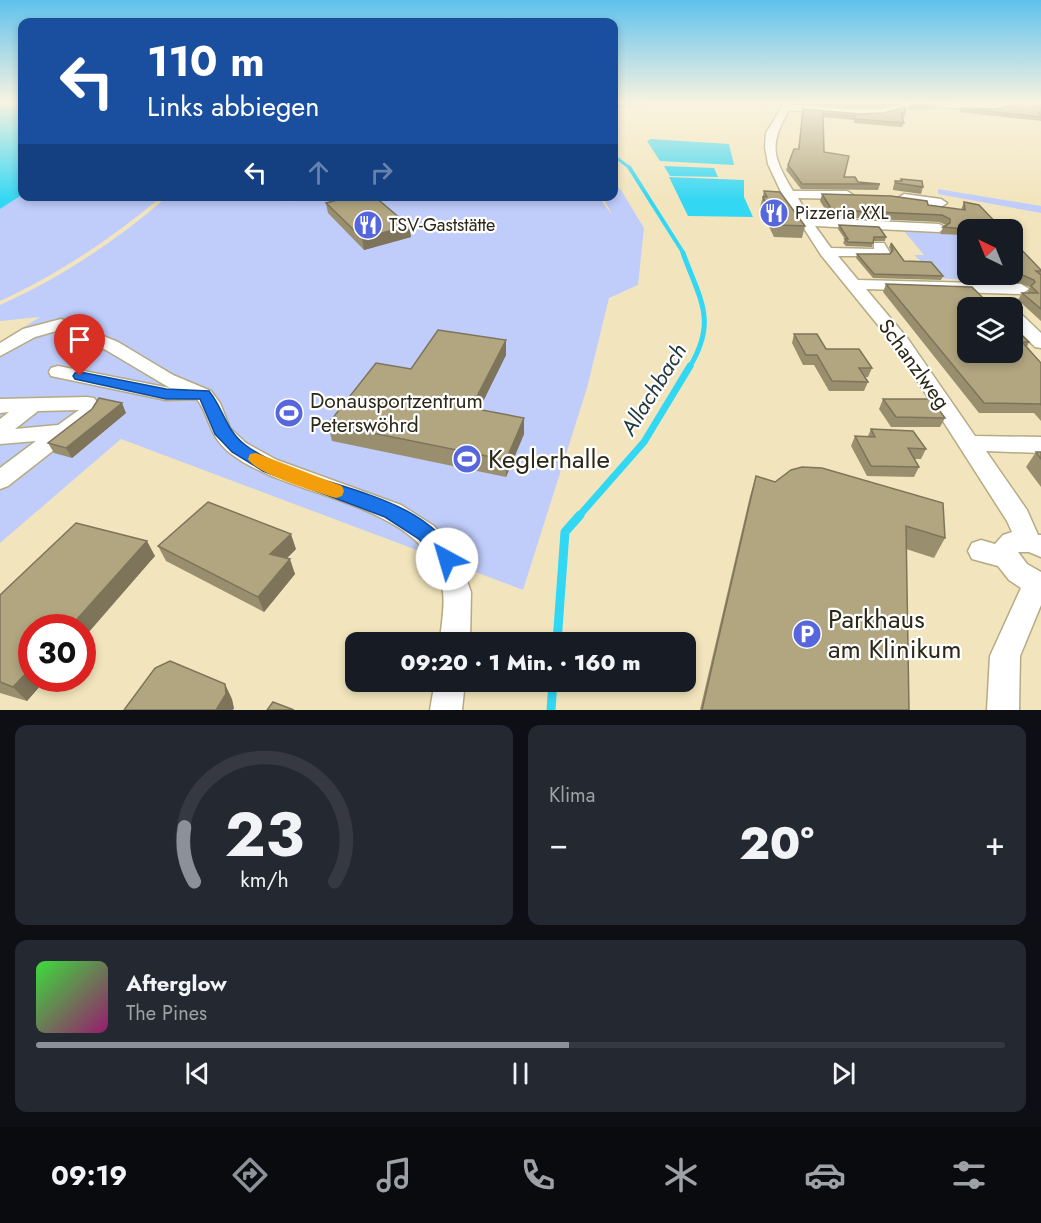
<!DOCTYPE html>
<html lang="de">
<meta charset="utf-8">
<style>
body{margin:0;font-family:Jost,sans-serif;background:#242831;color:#f1f3f6;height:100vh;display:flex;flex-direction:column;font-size:22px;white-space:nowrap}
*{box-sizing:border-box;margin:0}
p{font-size:20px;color:#9ea1a6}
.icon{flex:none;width:33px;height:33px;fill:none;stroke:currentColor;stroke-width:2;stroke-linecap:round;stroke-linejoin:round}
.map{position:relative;height:710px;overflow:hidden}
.sheet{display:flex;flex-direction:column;gap:15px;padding:15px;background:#0d0f14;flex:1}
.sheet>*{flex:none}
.hud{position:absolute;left:18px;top:18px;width:600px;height:183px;border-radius:12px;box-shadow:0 3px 9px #0003;background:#1a4fa0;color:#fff;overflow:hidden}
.needle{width:39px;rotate:317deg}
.tools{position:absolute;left:957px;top:219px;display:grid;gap:12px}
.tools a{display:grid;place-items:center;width:66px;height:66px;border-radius:12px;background:#171b24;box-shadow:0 3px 9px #0003;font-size:30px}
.speed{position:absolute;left:18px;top:614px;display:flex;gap:12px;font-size:30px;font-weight:700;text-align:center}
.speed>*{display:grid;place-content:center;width:78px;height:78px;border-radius:50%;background:#171b24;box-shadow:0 3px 9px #0003;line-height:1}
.speed .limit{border:9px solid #d22;background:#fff;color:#111}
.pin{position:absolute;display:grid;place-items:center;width:51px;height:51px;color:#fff;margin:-62px -26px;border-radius:50% 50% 50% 0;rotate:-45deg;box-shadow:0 0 6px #0007}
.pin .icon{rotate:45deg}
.me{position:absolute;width:66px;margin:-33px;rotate:321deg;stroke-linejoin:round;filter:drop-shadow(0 0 4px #0008)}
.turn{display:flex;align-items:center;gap:21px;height:126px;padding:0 30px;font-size:27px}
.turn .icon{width:78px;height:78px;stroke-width:2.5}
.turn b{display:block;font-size:42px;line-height:51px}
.lanes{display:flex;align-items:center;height:57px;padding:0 30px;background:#0003;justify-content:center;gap:30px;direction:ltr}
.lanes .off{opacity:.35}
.big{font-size:45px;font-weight:800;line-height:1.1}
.sheet .widget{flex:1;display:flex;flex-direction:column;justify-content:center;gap:9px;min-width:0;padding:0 21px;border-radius:12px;background:#242831}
.sheet .dial{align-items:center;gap:0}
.dial svg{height:156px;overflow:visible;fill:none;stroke:#363941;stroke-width:7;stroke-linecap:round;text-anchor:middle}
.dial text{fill:#f1f3f6;stroke:none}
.song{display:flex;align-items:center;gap:18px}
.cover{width:72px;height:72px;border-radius:9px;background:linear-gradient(135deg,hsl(120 70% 55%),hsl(320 70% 35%))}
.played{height:6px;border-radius:3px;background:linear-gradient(90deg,#8c9099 55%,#363941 55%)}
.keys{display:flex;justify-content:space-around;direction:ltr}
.heat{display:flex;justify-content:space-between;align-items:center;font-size:33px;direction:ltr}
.sheet .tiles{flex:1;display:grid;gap:15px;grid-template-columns:1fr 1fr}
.widget:last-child{grid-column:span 2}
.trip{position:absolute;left:345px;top:632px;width:351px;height:60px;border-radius:12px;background:#171b24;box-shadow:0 3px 9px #0003;font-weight:800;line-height:60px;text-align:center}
.menu{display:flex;height:96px;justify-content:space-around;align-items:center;background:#090b0e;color:#9ea1a6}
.menu .icon{width:42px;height:42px}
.menu .current{color:#8c9099}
.menu b{font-size:27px;color:#f1f3f6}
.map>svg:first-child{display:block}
</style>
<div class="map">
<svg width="1041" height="710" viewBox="0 0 1041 710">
<rect width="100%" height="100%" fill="#f2e5bd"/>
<g fill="#c0cdfb">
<path d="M 614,183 L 621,190 L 644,228 L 638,285 L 609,298 L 587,388 L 523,590 L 121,439 L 0,543 L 0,342 L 40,317 L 0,321 L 0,305 C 62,277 116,241 167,197 L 290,196 L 292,199 L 286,202 L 295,200 L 291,196 L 598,196 L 612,215 L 603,197 L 614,196 Z"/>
<polygon points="938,189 1041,206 1041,213 938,194"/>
<path d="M 22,195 L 22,196 L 161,197 C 112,238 59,274 0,301 L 0,209 Z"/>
<polygon points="904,231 961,235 967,243 968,274 993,275 1000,283 939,278 914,255 924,255"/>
</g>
<g fill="#32d7f4">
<polygon points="0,102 22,102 22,195 0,209"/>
<polygon points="651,139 729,144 734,165 660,161 647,141"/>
<polygon points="664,166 714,168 718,177 670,176"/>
<polygon points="669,177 744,180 744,197 753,217 688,216"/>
</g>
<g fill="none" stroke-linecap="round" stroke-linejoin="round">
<g stroke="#32d7f4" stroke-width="3">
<polyline points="619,106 647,102"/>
<polyline points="614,156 630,168"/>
</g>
<polyline stroke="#32d7f4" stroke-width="4" points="629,167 684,254"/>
<path stroke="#32d7f4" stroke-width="5" d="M 683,253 C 700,300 718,321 689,368"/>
<polyline stroke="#32d7f4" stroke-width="7" points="579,516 644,442 690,366"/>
<g stroke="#32d7f4" stroke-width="9">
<polyline points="557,642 565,532 580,515"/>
<polyline points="551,710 553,681"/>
</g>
<g stroke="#b5aa83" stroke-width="3">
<g id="minor">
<path d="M 785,102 L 793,102 L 792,105 L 859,110 L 883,109 L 912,102 L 995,105 L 1002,104 L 1002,102 L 1010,102 L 1010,107 L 995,111 L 916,105 L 883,115 L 859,116 L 789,110 C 769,145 772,156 793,191 L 847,191 L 853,195 L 847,199 L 798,198 L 810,218 L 939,224 L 946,228 L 939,232 L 815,226 L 831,248 L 874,249 L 874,243 L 884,243 L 890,253 L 888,256 L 838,256 L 858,280 L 1021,284 L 1029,289 L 1021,294 L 866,289 L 908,339 L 975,436 L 1041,437 L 1041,453 L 986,451 L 1027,510 L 1038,535 L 1041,535 L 1041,557 L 1029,552 L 1018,552 L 1027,564 L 1041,572 L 1041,605 L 1020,656 L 1019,710 L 987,710 L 990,656 L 1021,588 L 1009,580 L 998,566 L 972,559 L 968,551 L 972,543 L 981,540 L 995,544 L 1003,535 L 1012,532 L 1007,521 L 895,346 L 821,255 L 782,194 L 768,164 L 765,147 L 766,133 Z"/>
<polygon points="904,194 941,199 947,203 941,207 900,201 898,198"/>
<polygon points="1012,309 1018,311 1041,333 1041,348 1035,347 1012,324"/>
<path d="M 61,319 L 118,342 L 173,375 L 211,391 L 220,403 L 230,428 L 246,443 L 277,460 L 401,505 L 434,526 L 456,551 L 471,592 L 470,642 L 440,642 C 441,626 445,607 443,592 C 432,501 289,500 230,453 C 208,435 211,419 197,399 L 166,400 L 51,376 L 49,372 L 51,368 L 58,366 L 170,388 L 106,350 L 60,330 L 35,337 L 0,356 L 0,343 L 23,329 Z"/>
<path d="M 87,397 L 94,398 L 101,407 L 96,417 L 8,486 L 0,489 L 0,468 L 36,441 L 0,444 L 0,419 L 9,412 L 0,413 L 0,399 ZM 79,410 L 58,425 L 15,429 L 38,411 Z"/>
<polygon points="435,681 465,681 462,710 430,710"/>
</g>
</g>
<use href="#minor" fill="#fff" fill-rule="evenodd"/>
</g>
<g fill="#998f6e">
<polygon points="803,102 905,102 883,107 859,108 803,104"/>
<polygon points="961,102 1001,102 995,103"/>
<polygon points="1012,102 1041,102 1041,121 959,112 961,108 997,109 1012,105"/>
<polygon points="937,105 935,109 909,110 910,106"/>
<polygon points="803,109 860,114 905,113 904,118 902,117 904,123 902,127 854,123 854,120 823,117 824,152 844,177 858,182 880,184 878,190 801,189 786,170 788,165 798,149"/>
<polygon points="901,179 923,187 921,194 893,190 893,188 895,181 900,181"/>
<polygon points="764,191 805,226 802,238 774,237 760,208"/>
<polygon points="822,194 928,205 961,210 964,202 968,230 968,242 961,235 940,234 943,227 946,225 939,222 830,217 820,201"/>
<polygon points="326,203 409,226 411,237 364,250 328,213"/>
<polygon points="839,225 886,237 885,241 873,241 872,247 846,246 843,243 845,239 838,229"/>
<polygon points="1012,240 1041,270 1041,321 1018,300 1022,293 1027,293 1030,287 1016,282 1010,274 1012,274"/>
<polygon points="891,243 904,261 943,276 941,280 873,278 856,258 857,254 890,254 891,252 889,247"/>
<polygon points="886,284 1012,326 1029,342 1027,347 1041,363 1041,421 1034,413 979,413 883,292"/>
<polygon points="794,334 826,349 872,368 868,377 865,377 868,382 864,391 829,391 814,365 803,365 792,343"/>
<polygon points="506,355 479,409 524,434 506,477 332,441 328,424 411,369"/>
<polygon points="883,399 945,418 940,427 891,427 879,409"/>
<polygon points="126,413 72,458 54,453 48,443"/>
<polygon points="871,429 926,449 921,459 914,459 919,467 914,477 867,476 851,446 855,436 868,436"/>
<polygon points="1036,452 1041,452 1041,487 1026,467"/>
<polygon points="756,476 945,538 934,558 906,549 909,710 700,710 750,496"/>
<polygon points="158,546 296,549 287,558 295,574 264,612 166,561"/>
<polygon points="155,556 32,678 47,678 27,701 0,693 0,595"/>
</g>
<g fill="#7d745a">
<polygon points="890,102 905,102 883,107 884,103"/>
<polygon points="409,226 411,237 364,250 362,238"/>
<polygon points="506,340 506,355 472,424 471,408"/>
<polygon points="122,403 126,413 72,458 66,448"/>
<polygon points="524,418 524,434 506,477 506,460"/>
<polygon points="291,534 296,549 276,569 270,554"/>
<polygon points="147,541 155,556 82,640 82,627 70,627"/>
<polygon points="290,559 295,574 264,612 258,597"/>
<polygon points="32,667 32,678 47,678 27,701 13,687"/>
<polygon points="225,684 232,699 234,708 233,710 216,710"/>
</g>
<g fill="#b2a680" stroke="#7d745a" stroke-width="1.5">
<polygon points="826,102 890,102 884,103 860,104"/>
<polygon points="1014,102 1041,102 1041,112 1038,112 1041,115 1041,117 961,108 997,109 1013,105"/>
<polygon points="918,104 937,105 910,106"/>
<polygon points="905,107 905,113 901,113 904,123 855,119 855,116 823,113 824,152 849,156 844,177 855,177 858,182 880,184 802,184 788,165 794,149 799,149 803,109 860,114 884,113"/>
<polygon points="901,179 922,181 923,187 896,183 895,181 902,181"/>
<polygon points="764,191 780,192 805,226 777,225 763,197 767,197"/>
<polygon points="822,194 891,196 927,201 928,205 965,210 964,202 979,205 1003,230 968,230 968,232 964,229 943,227 950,223 950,219 942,215 832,210"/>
<polygon points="353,196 374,196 409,226 362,238 326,203"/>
<polygon points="839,225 879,227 886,237 874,237 873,243 848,242 845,239 848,239"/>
<polygon points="1012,240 1041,270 1041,271 1036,271 1041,275 1041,309 1022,293 1038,293 1031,286 1035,282 1034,280 1020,274 1012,266"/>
<polygon points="891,243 904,261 931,262 943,276 874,274 857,254 890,254 893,250"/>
<polygon points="886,284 972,287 993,308 968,308 968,352 1012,352 1012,326 1029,342 1022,342 1041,363 1041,405 1040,404 984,403"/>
<polygon points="438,330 506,340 471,408 524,418 506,460 328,424 376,363 411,369"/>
<polygon points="794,334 817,334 826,349 859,349 872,368 859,368 868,382 832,381 817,355 806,355"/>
<polygon points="99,398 122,403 66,448 48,443 92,409"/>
<polygon points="883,399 931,399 945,418 896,417"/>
<polygon points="871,429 913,431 926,449 908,448 919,467 871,466 855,436 875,437"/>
<polygon points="1036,452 1041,452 1041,459"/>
<polygon points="802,467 822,468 943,503 945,538 906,526 909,710 702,710 756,476 775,482 791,470"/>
<polygon points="208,502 291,534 270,554 290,559 258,597 158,546"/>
<polygon points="76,523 147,541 70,627 32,627 32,667 13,687 0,682 0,595"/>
<polygon points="170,661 225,684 226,694 216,710 124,710 155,668"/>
<polygon points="273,702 294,710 267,710"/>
</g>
<linearGradient id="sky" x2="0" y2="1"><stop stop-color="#5fc2ed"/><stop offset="0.51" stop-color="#f9f3e1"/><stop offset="1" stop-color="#f9f3e1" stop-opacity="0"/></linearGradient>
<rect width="1041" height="201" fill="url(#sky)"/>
<path fill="#1a73e8" stroke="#114b97" stroke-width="1.5" d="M 80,372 L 166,389 L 209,391 C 223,408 226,430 244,444 C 303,490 421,486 457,559 L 454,565 L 447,567 L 440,565 L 419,539 L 385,517 L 263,471 L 232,452 L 215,434 L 200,399 L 166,399 L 75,379 L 73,376 L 75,373 Z"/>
<path fill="#f59e0b" d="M 256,453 L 342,486 L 344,491 L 342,496 L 336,498 C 317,492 256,474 248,459 L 250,454 Z"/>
<defs>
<g id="restaurant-disc" transform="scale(1.5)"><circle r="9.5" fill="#5667dd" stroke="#fff"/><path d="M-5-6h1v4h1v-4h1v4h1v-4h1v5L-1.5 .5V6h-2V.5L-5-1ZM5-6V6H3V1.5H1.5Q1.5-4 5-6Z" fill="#fff"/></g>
<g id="stadium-disc" transform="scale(1.5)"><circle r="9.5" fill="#5667dd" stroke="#fff"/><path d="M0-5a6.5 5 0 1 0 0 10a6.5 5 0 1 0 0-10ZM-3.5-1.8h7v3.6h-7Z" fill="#fff"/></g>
<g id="parking-disc" transform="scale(1.5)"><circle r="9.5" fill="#5667dd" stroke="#fff"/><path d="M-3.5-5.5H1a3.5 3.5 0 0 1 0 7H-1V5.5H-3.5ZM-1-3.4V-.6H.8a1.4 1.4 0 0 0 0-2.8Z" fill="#fff"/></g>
</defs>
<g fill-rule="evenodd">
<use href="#restaurant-disc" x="774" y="213"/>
<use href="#restaurant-disc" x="368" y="225"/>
<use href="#stadium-disc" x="289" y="413"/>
<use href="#stadium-disc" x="467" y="459"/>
<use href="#parking-disc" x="807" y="634"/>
</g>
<g text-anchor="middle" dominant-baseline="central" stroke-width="4.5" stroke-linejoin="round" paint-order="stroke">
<g font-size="18" fill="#2c2818" stroke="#fff" text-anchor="start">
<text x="795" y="213">Pizzeria XXL</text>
<text x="389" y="225">TSV-Gaststätte</text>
</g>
<g font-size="21" fill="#2c2818" stroke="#fff">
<text transform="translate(914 364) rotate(54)">Schanzlweg</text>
</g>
<g font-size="21" fill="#2c2818" stroke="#fff" text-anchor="start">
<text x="310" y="401">Donausportzentrum<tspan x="310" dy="24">Peterswöhrd</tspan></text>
</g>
<g font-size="22" font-style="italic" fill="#213a3f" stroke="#fff">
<text transform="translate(653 389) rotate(-58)">Allachbach</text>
</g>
<g font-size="26" fill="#2c2818" stroke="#fff" text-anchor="start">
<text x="488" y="459">Keglerhalle</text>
<text x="828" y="619">Parkhaus<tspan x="828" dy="30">am Klinikum</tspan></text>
</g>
</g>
</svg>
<div class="tools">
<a><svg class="needle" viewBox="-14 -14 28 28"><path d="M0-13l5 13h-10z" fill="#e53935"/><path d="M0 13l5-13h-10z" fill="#9ea1a6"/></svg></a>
<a><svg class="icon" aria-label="layers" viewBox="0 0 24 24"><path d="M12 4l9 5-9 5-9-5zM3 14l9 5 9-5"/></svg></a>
</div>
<div class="speed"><div class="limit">30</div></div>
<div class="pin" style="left:80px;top:376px;background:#d93025"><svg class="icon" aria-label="arrive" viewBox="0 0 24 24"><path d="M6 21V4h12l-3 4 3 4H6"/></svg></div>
<svg class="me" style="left:447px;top:559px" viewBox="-20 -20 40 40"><circle r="19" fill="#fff"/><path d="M0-13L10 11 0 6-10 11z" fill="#1a73e8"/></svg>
<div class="trip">09:20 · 1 Min. · 160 m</div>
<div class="hud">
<div class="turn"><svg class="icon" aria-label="left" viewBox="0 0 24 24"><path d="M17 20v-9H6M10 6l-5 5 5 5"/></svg><div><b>110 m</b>Links abbiegen</div></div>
<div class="lanes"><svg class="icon" aria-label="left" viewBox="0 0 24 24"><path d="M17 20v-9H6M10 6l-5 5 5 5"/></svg><svg class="icon off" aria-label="ahead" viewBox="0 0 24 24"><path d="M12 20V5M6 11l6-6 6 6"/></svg><svg class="icon off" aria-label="right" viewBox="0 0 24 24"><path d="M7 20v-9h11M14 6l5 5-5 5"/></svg></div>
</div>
</div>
<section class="sheet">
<div class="tiles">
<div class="widget dial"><svg viewBox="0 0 100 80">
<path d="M14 69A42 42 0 1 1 86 69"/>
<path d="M14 69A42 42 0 0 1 9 41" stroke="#8c9099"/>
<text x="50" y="56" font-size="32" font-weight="700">23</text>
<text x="50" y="72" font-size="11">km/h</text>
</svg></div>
<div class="widget"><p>Klima</p>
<div class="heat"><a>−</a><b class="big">20°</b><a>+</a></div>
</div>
<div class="widget">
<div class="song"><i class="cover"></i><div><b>Afterglow</b><p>The Pines</p></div></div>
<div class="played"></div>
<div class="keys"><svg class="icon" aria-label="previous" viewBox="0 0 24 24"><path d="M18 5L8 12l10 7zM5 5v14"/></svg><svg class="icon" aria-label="pause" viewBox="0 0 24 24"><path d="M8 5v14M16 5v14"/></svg><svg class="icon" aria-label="next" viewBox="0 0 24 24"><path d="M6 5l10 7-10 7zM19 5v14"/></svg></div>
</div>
</div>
</section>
<nav class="menu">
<b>09:19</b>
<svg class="icon current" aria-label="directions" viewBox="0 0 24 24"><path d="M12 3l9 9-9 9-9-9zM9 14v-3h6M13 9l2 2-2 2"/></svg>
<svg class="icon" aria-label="music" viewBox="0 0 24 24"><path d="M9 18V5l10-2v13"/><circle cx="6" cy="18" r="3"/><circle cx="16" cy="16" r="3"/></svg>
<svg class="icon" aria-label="phone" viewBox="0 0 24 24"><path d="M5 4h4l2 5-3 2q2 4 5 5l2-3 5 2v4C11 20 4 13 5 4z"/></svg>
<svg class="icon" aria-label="climate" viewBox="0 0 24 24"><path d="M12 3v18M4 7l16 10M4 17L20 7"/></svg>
<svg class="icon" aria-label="car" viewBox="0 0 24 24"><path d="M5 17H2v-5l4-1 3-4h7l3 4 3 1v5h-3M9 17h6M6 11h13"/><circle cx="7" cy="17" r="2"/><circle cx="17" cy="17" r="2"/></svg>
<svg class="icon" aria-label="filters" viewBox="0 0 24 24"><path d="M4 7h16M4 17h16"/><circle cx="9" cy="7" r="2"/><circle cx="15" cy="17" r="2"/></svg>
</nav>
